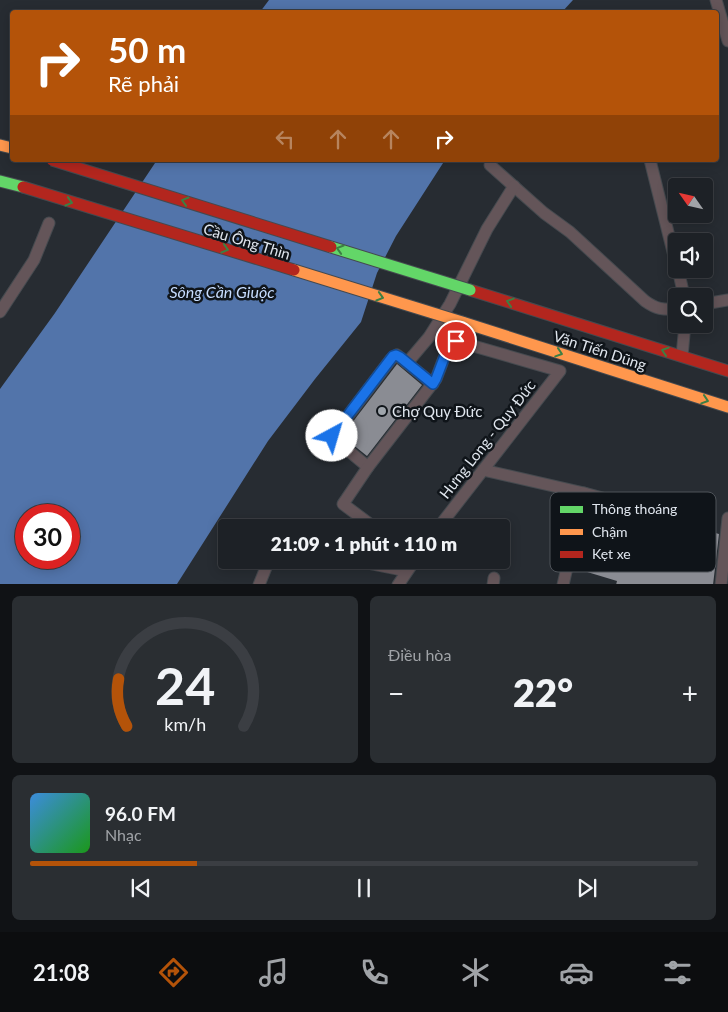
<!DOCTYPE html>
<html lang="vi">
<meta charset="utf-8">
<style>
body{margin:0;font-family:Lato,sans-serif;background:#2a2e32;color:#f1f3f6;height:100vh;display:flex;flex-direction:column;font-size:19px;white-space:nowrap}
*{box-sizing:border-box;margin:0}
p{font-size:16px;color:#a0a3a7}
.icon{flex:none;width:28px;height:28px;fill:none;stroke:currentColor;stroke-width:2;stroke-linecap:round;stroke-linejoin:round}
.map{position:relative;height:584px;overflow:hidden}
.side{display:flex;flex-direction:column;gap:12px;padding:12px;background:#101215;flex:1}
.side>*{flex:none}
.guide{position:absolute;left:10px;top:10px;width:709px;height:152px;border-radius:5px;box-shadow:0 2px 12px #0003,0 0 0 1px #3b3e43;background:#b45309;color:#fff;overflow:hidden}
.needle{width:32px;rotate:304deg}
.controls{position:absolute;left:668px;top:178px;display:grid;gap:10px}
.controls a{display:grid;place-items:center;width:45px;height:45px;border-radius:5px;background:#1d2126;box-shadow:0 2px 12px #0003,0 0 0 1px #3b3e43;font-size:25px}
.speed{position:absolute;left:15px;top:504px;display:flex;gap:10px;font-size:25px;font-weight:700;text-align:center}
.speed>*{display:grid;place-content:center;width:65px;height:65px;border-radius:50%;background:#1d2126;box-shadow:0 2px 12px #0003,0 0 0 1px #3b3e43;line-height:1}
.speed .limit{border:8px solid #d22;background:#fff;color:#111}
.pin{position:absolute;display:grid;place-items:center;width:42px;height:42px;color:#fff;margin:-21px;border:2px solid #fff;border-radius:50%;box-shadow:0 1px 5px #0007}
.me{position:absolute;width:55px;margin:-28px;rotate:39deg;stroke-linejoin:round;filter:drop-shadow(0 0 4px #0008)}
.turn{display:flex;align-items:center;gap:18px;height:105px;padding:0 15px;font-size:22px}
.turn .icon{width:65px;height:65px;stroke-width:2.5}
.turn b{display:block;font-size:35px;line-height:42px}
.lanes{display:flex;align-items:center;height:48px;padding:0 15px;background:#0003;justify-content:center;gap:25px;direction:ltr}
.lanes .off{opacity:.35}
.big{font-size:38px;font-weight:800;line-height:1.1}
.side .tile{flex:1;display:flex;flex-direction:column;justify-content:center;gap:8px;min-width:0;padding:0 18px;border-radius:8px;background:#2a2e32}
.side .dial{align-items:center;gap:0}
.dial svg{height:130px;overflow:visible;fill:none;stroke:#3b3e43;stroke-width:7;stroke-linecap:round;text-anchor:middle}
.dial text{fill:#f1f3f6;stroke:none}
.song{display:flex;align-items:center;gap:15px}
.cover{width:60px;height:60px;border-radius:8px;background:linear-gradient(135deg,hsl(210 70% 55%),hsl(120 70% 35%))}
.played{height:5px;border-radius:2px;background:linear-gradient(90deg,#b45309 25%,#3b3e43 25%)}
.keys{display:flex;justify-content:space-around;direction:ltr}
.heat{display:flex;justify-content:space-between;align-items:center;font-size:28px;direction:ltr}
.side .tiles{flex:1;display:grid;gap:12px;grid-template-columns:1fr 1fr}
.tile:last-child{grid-column:span 2}
.trip{position:absolute;left:218px;top:519px;width:292px;height:50px;border-radius:5px;background:#1d2126;box-shadow:0 2px 12px #0003,0 0 0 1px #3b3e43;font-weight:800;line-height:50px;text-align:center}
.tab-bar{display:flex;height:80px;justify-content:space-around;align-items:center;background:#0c0d0f;color:#a0a3a7}
.tab-bar .icon{width:35px;height:35px}
.tab-bar .current{color:#b45309}
.tab-bar b{font-size:22px;color:#f1f3f6}
.map>svg:first-child{display:block}
</style>
<div class="map">
<svg width="728" height="585" viewBox="0 0 728 585">
<rect width="100%" height="100%" fill="#272c32"/>
<g fill="#5274aa" fill-rule="evenodd">
<polygon points="269,0 573,0 562,12 260,12"/>
<path d="M 157,160 L 445,160 L 396,236 L 377,273 L 361,322 L 315,379 L 268,441 L 177,584 L 0,584 L 0,389 L 55,313 ZM 26,515 L 69,515 L 69,558 L 26,558 Z"/>
</g>
<g fill="#8a8c93">
<polygon points="397,364 422,385 367,456 342,436"/>
<polygon points="590,502 669,524 676,522 719,534 713,585 616,585 617,581 574,568"/>
</g>
<g fill="none" stroke-linecap="round" stroke-linejoin="round">
<g stroke="#454a4f" stroke-width="13">
<g id="street">
<polyline points="716,0 728,41"/>
<polyline points="650,160 676,264"/>
<path d="M 490,165 L 544,213 L 570,232 L 645,301 C 656,309 663,310 676,309"/>
<polyline points="678,269 684,296"/>
<polyline points="704,304 728,300"/>
<polyline points="0,312 34,260 49,223"/>
<polyline points="682,356 685,324"/>
<polyline points="407,363 429,337 450,304 487,229 514,186"/>
<polyline points="368,467 332,437 391,359 397,355 433,384"/>
<polyline points="483,470 584,493 671,517"/>
<polyline points="375,528 343,504 368,467 436,379 444,358 456,341 560,371 438,528"/>
<polyline points="352,560 407,571"/>
<polyline points="259,585 269,560"/>
<polyline points="398,585 415,560"/>
<polyline points="493,585 494,578"/>
<polyline points="563,585 584,493"/>
<polyline points="721,585 728,518"/>
</g>
</g>
<g stroke="#454a4f" stroke-width="13">
<polyline id="fast" points="0,181 23,187"/>
</g>
<g stroke="#454a4f" stroke-width="13">
<g id="slow">
<polyline points="0,145 12,148"/>
<polyline points="462,322 728,407"/>
</g>
</g>
<g stroke="#454a4f" stroke-width="13">
<polyline id="jam" points="470,290 728,371"/>
</g>
<use href="#street" stroke="#645559" stroke-width="11"/>
<use href="#fast" stroke="#63d668" stroke-width="11"/>
<use href="#slow" stroke="#ff974d" stroke-width="11"/>
<use href="#jam" stroke="#b3261e" stroke-width="11"/>
<g stroke="#454a4f" stroke-width="13" stroke-linecap="butt">
<polyline id="fast-bridge" points="331,247 470,290"/>
</g>
<g stroke="#454a4f" stroke-width="13" stroke-linecap="butt">
<polyline id="slow-bridge" points="294,270 462,322"/>
</g>
<g stroke="#454a4f" stroke-width="13" stroke-linecap="butt">
<g id="jam-bridge">
<polyline points="52,160 331,247"/>
<polyline points="23,187 294,270"/>
</g>
</g>
<use href="#fast-bridge" stroke="#63d668" stroke-width="11"/>
<use href="#slow-bridge" stroke="#ff974d" stroke-width="11"/>
<use href="#jam-bridge" stroke="#b3261e" stroke-width="11"/>
</g>
<defs><path id="oneway-chevron" d="M-2-3.5L2.5 0L-2 3.5" fill="none" stroke-width="1.6" stroke-linecap="round" stroke-linejoin="round" transform="scale(1.25)"/></defs>
<g stroke="#3d7f44">
<use href="#oneway-chevron" transform="translate(185 201) rotate(-163)"/>
<use href="#oneway-chevron" transform="translate(69 202) rotate(17)"/>
<use href="#oneway-chevron" transform="translate(225 249) rotate(17)"/>
<use href="#oneway-chevron" transform="translate(340 249) rotate(-163)"/>
<use href="#oneway-chevron" transform="translate(380 297) rotate(17)"/>
<use href="#oneway-chevron" transform="translate(510 302) rotate(-162)"/>
<use href="#oneway-chevron" transform="translate(665 351) rotate(-162)"/>
<use href="#oneway-chevron" transform="translate(559 353) rotate(18)"/>
<use href="#oneway-chevron" transform="translate(705 400) rotate(18)"/>
</g>
<g fill="none" stroke-linecap="round" stroke-linejoin="round">
<g stroke="#114b97" stroke-width="12">
<polyline id="route" points="332,436 393,356 396,355 400,357 433,384 436,379 444,358 456,341"/>
</g>
<use href="#route" stroke="#1a73e8" stroke-width="9"/>
</g>
<circle fill="#9fa5ac" stroke="#0f1419" stroke-width="2" cx="382" cy="411" r="5"/>
<g text-anchor="middle" dominant-baseline="central" stroke-width="5" stroke-linejoin="round" paint-order="stroke">
<g font-size="15" fill="#e0e6ee" stroke="#0f1419">
<text transform="translate(247 241) rotate(17)">Cầu Ông Thìn</text>
<text transform="translate(600 350) rotate(18)">Văn Tiến Dũng</text>
<text transform="translate(487 439) rotate(-52)">Hưng Long - Quy Đức</text>
</g>
<g font-size="15" fill="#e0e6ee" stroke="#0f1419" text-anchor="start">
<text x="392" y="411">Chợ Quy Đức</text>
</g>
<g font-size="16" font-style="italic" fill="#c7ddff" stroke="#0f1419">
<text x="222" y="291">Sông Cần Giuộc</text>
</g>
</g>
<rect x="550" y="492" width="166" height="80" rx="8" fill="#0f1419" stroke="#4e5359" stroke-width="1"/>
<rect x="560" y="506" width="23" height="7" fill="#63d668"/>
<rect x="560" y="529" width="23" height="6" fill="#ff974d"/>
<rect x="560" y="551" width="23" height="7" fill="#b3261e"/>
<g font-size="14" fill="#e0e6ee">
<text x="592" y="514">Thông thoáng</text>
<text x="592" y="537">Chậm</text>
<text x="592" y="559">Kẹt xe</text>
</g>
</svg>
<div class="controls">
<a><svg class="needle" viewBox="-14 -14 28 28"><path d="M0-13l5 13h-10z" fill="#e53935"/><path d="M0 13l5-13h-10z" fill="#a0a3a7"/></svg></a>
<a><svg class="icon" aria-label="sound" viewBox="0 0 24 24"><path d="M4 9h4l5-4v14l-5-4H4zM17 9q2 3 0 6"/></svg></a>
<a><svg class="icon" aria-label="search" viewBox="0 0 24 24"><circle cx="10" cy="10" r="6"/><path d="M15 15l6 6"/></svg></a>
</div>
<div class="speed"><div class="limit">30</div></div>
<div class="pin" style="left:456px;top:341px;background:#d93025"><svg class="icon" aria-label="arrive" viewBox="0 0 24 24"><path d="M6 21V4h12l-3 4 3 4H6"/></svg></div>
<svg class="me" style="left:332px;top:436px" viewBox="-20 -20 40 40"><circle r="19" fill="#fff"/><path d="M0-13L10 11 0 6-10 11z" fill="#1a73e8"/></svg>
<div class="trip">21:09 · 1 phút · 110 m</div>
<div class="guide">
<div class="turn"><svg class="icon" aria-label="right" viewBox="0 0 24 24"><path d="M7 20v-9h11M14 6l5 5-5 5"/></svg><div><b>50 m</b>Rẽ phải</div></div>
<div class="lanes"><svg class="icon off" aria-label="left" viewBox="0 0 24 24"><path d="M17 20v-9H6M10 6l-5 5 5 5"/></svg><svg class="icon off" aria-label="ahead" viewBox="0 0 24 24"><path d="M12 20V5M6 11l6-6 6 6"/></svg><svg class="icon off" aria-label="ahead" viewBox="0 0 24 24"><path d="M12 20V5M6 11l6-6 6 6"/></svg><svg class="icon" aria-label="right" viewBox="0 0 24 24"><path d="M7 20v-9h11M14 6l5 5-5 5"/></svg></div>
</div>
</div>
<section class="side">
<div class="tiles">
<div class="tile dial"><svg viewBox="0 0 100 80">
<path d="M14 69A42 42 0 1 1 86 69"/>
<path d="M14 69A42 42 0 0 1 9 40" stroke="#b45309"/>
<text x="50" y="56" font-size="32" font-weight="700">24</text>
<text x="50" y="72" font-size="11">km/h</text>
</svg></div>
<div class="tile"><p>Điều hòa</p>
<div class="heat"><a>−</a><b class="big">22°</b><a>+</a></div>
</div>
<div class="tile">
<div class="song"><i class="cover"></i><div><b>96.0 FM</b><p>Nhạc</p></div></div>
<div class="played"></div>
<div class="keys"><svg class="icon" aria-label="previous" viewBox="0 0 24 24"><path d="M18 5L8 12l10 7zM5 5v14"/></svg><svg class="icon" aria-label="pause" viewBox="0 0 24 24"><path d="M8 5v14M16 5v14"/></svg><svg class="icon" aria-label="next" viewBox="0 0 24 24"><path d="M6 5l10 7-10 7zM19 5v14"/></svg></div>
</div>
</div>
</section>
<nav class="tab-bar">
<b>21:08</b>
<svg class="icon current" aria-label="directions" viewBox="0 0 24 24"><path d="M12 3l9 9-9 9-9-9zM9 14v-3h6M13 9l2 2-2 2"/></svg>
<svg class="icon" aria-label="music" viewBox="0 0 24 24"><path d="M9 18V5l10-2v13"/><circle cx="6" cy="18" r="3"/><circle cx="16" cy="16" r="3"/></svg>
<svg class="icon" aria-label="phone" viewBox="0 0 24 24"><path d="M5 4h4l2 5-3 2q2 4 5 5l2-3 5 2v4C11 20 4 13 5 4z"/></svg>
<svg class="icon" aria-label="climate" viewBox="0 0 24 24"><path d="M12 3v18M4 7l16 10M4 17L20 7"/></svg>
<svg class="icon" aria-label="car" viewBox="0 0 24 24"><path d="M5 17H2v-5l4-1 3-4h7l3 4 3 1v5h-3M9 17h6M6 11h13"/><circle cx="7" cy="17" r="2"/><circle cx="17" cy="17" r="2"/></svg>
<svg class="icon" aria-label="filters" viewBox="0 0 24 24"><path d="M4 7h16M4 17h16"/><circle cx="9" cy="7" r="2"/><circle cx="15" cy="17" r="2"/></svg>
</nav>
